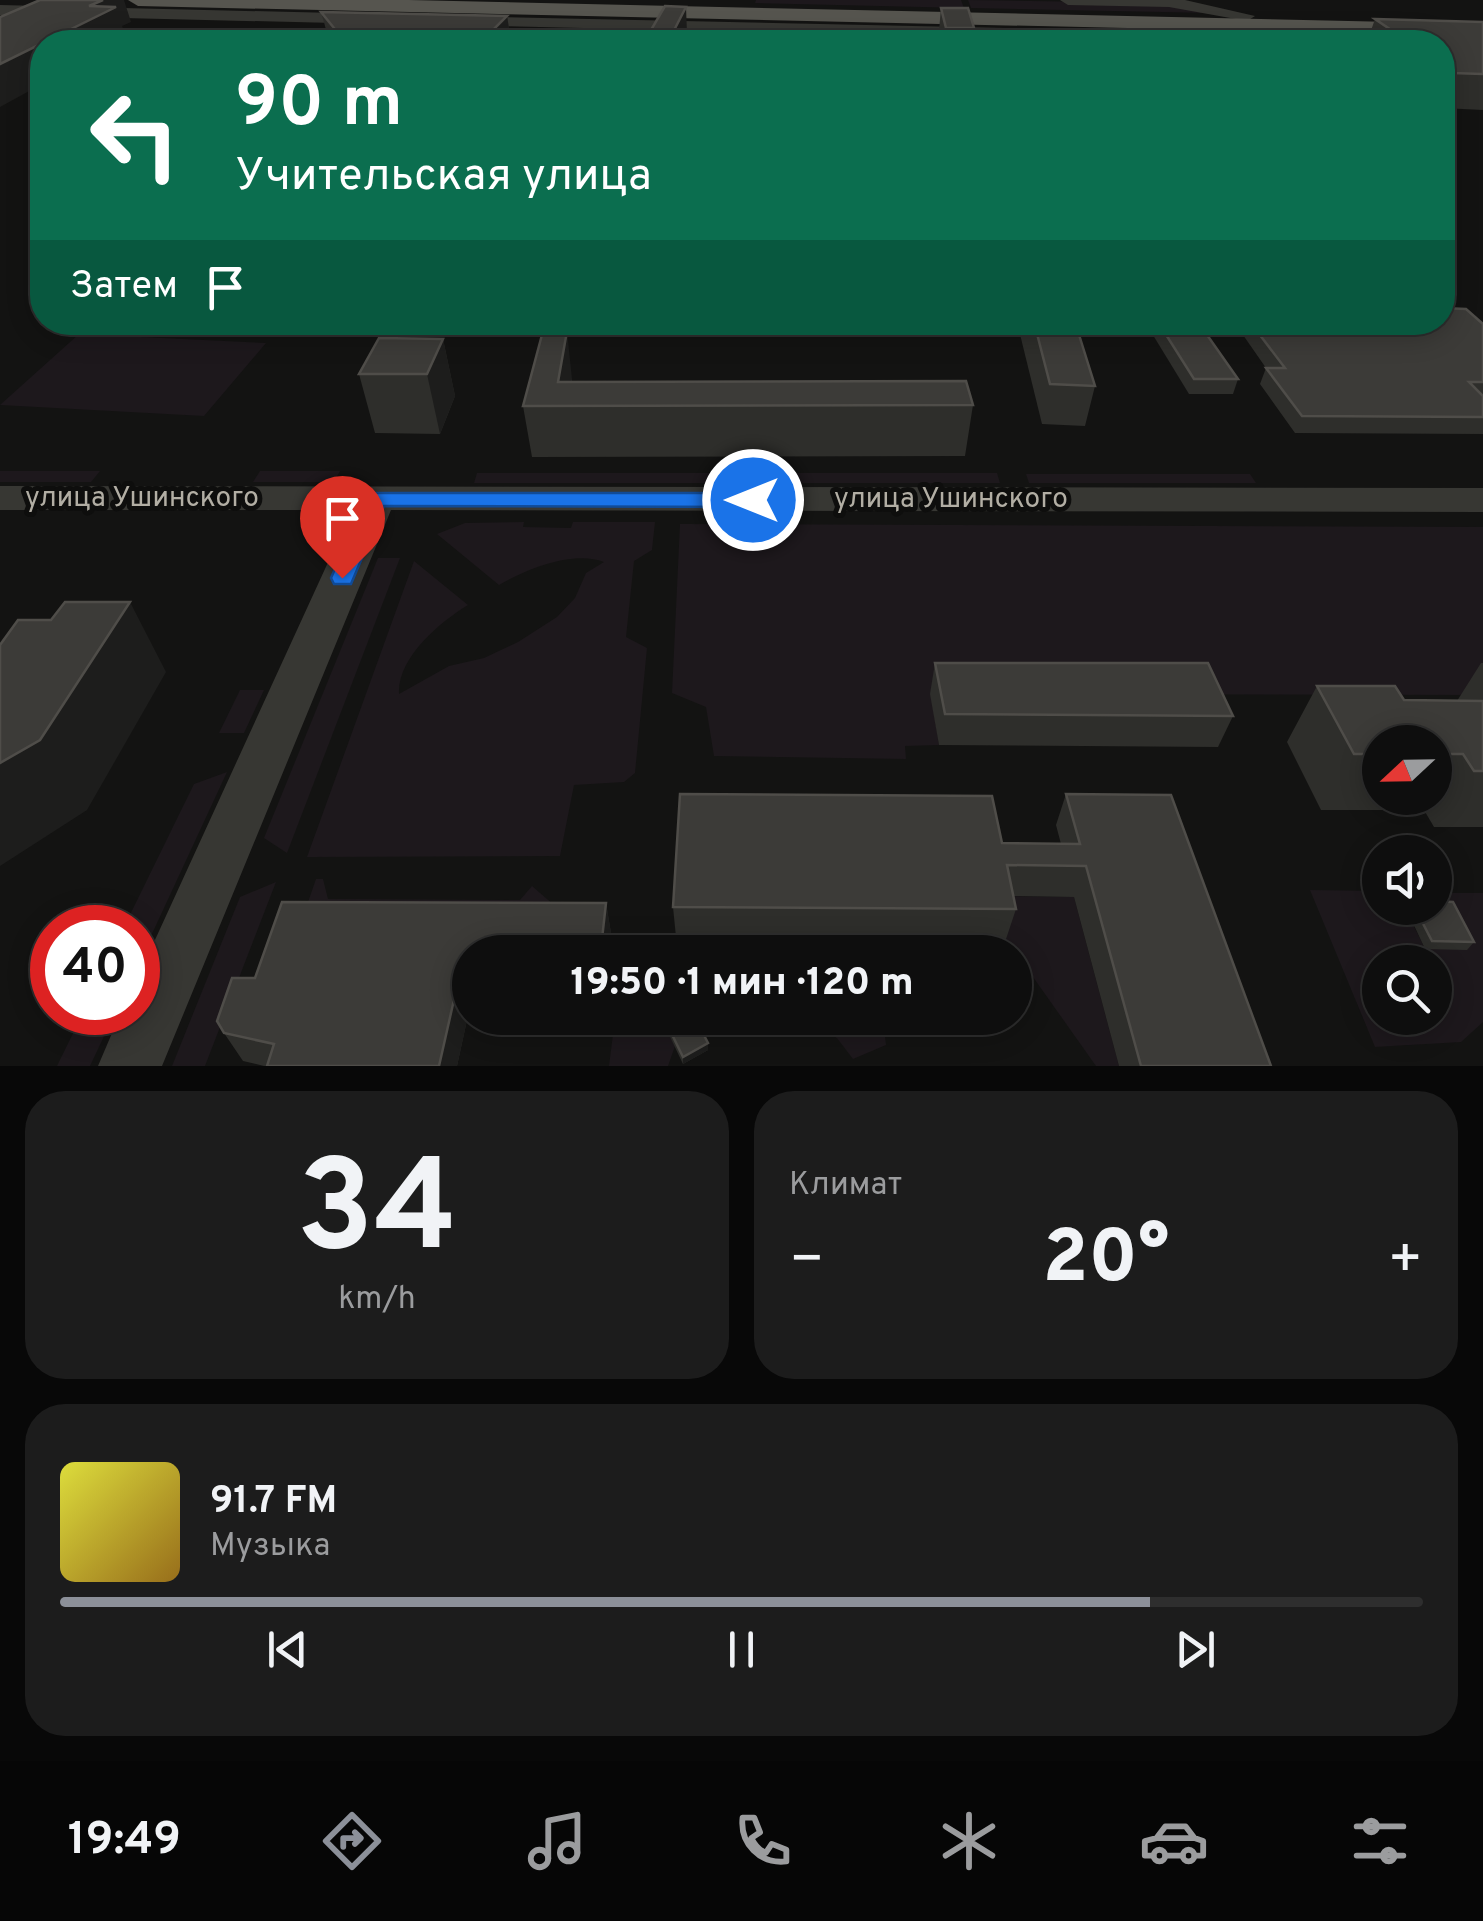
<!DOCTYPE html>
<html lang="ru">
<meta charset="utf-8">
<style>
body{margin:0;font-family:Overpass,sans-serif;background:#1c1c1c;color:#f1f3f6;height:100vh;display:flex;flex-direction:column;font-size:38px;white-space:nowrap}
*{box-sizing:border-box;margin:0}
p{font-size:32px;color:#9b9c9e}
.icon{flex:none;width:55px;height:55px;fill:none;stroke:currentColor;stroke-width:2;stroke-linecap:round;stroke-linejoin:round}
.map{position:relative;height:1066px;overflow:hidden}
.details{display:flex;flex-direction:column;gap:25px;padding:25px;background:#080808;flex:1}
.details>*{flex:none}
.banner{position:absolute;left:30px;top:30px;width:1425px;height:305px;border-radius:40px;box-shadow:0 5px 25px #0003,0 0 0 2px #2e2e2e;background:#0b6e4f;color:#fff;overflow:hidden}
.needle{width:65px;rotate:248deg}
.buttons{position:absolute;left:1362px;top:725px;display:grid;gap:20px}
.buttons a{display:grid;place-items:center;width:90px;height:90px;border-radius:50%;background:#0e0e0e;box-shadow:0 5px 25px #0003,0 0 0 2px #2e2e2e;font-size:50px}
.speed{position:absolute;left:30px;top:905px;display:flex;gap:20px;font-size:50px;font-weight:700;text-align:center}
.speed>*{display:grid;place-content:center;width:130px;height:130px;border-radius:50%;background:#0e0e0e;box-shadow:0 5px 25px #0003,0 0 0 2px #2e2e2e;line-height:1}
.speed .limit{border:15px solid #d22;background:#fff;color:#111}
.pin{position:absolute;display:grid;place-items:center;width:85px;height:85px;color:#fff;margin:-102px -42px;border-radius:50% 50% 50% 0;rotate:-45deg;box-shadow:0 0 10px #0007}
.pin .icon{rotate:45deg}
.me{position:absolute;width:110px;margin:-55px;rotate:270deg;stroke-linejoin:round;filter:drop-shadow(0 0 8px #0008)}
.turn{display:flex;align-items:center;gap:35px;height:210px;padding:0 40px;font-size:45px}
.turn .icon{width:130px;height:130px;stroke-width:2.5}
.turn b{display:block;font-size:70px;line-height:85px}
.then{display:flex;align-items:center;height:95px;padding:0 40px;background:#0003;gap:20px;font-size:38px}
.big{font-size:75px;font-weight:800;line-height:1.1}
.details .tile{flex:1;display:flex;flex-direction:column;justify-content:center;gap:15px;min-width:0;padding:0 35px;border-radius:40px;background:#1c1c1c}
.details .dial{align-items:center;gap:0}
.dial b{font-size:130px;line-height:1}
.song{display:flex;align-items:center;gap:30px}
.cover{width:120px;height:120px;border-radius:15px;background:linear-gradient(135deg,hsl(60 70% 55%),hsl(40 70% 35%))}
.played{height:10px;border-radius:5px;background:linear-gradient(90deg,#8c9099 80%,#2e2e2e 80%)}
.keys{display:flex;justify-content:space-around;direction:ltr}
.heat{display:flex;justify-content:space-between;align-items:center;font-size:55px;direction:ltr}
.details .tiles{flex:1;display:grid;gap:25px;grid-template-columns:1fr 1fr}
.tile:last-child{grid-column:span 2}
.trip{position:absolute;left:452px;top:935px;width:580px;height:100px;border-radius:50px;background:#0e0e0e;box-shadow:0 5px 25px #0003,0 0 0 2px #2e2e2e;font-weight:800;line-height:100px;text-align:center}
.dock{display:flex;height:160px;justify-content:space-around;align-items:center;background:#060606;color:#9b9c9e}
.dock .icon{width:70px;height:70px}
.dock .selected{color:#8c9099}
.dock b{font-size:45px;color:#f1f3f6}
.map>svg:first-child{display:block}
</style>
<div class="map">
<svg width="1483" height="1066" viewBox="0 0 1483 1066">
<rect width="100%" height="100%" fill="#131312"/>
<g fill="#1d181c" fill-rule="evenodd">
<polygon points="756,0 961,0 964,8 755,3"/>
<polygon points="968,0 1156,3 1209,13 971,8"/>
<polygon points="79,334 266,343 204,416 0,405"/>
<polygon points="0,471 100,471 91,482 0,482"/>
<polygon points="260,471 340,471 334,482 253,482"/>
<polygon points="477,473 997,473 1000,483 474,483"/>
<polygon points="1026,474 1250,474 1256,483 1029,483"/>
<path d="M 524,522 L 523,527 L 571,528 L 573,522 L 655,522 L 652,550 L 634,561 L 626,637 L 647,648 L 635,773 L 624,782 L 574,785 L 560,856 L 307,857 L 414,561 L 468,605 C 440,622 397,658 399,694 L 449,666 L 484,658 L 518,642 L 557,617 L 575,598 L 586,573 L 604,562 C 574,550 526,569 499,585 L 437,534 L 465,523 Z"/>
<polygon points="680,524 1483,527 1483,695 931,694 939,745 905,746 906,759 714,756 706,707 672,693"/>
<polygon points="378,558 400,558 287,853 264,838"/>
<polygon points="240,690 264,690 244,733 219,733"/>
<polygon points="227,772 138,964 138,928 124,927 194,784"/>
<polygon points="316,879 323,879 328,899 520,900 532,886 555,906 299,928"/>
<polygon points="276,882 205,1066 172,1066 240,897"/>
<path d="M 1310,890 L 1380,891 L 1380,908 L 1405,908 L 1425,949 L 1446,910 L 1443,898 L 1452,893 L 1483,893 L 1483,1022 L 1461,1042 L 1375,1047 ZM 1380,962 L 1435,962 L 1435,1018 L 1380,1018 Z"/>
<polygon points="998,896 1074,897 1119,1066 1096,1066 1006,939"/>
<polygon points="664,936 988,939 976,952 675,952"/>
<polygon points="83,1013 115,1013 90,1066 57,1066"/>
<polygon points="615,1018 671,1018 663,1022 675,1046 668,1066 609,1066"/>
<polygon points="803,1018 883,1018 886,1045 853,1059 837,1038"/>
</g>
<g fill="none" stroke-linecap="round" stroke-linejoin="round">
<g fill="#373733" fill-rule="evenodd">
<polygon points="1060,0 1185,0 1255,16 1247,21 1169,7 1068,5"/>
<polygon points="0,5 376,14 384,19 376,24 0,15"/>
<polygon points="448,16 1191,32 1266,20 1274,25 1191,42 454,25 446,20"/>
<polygon points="0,486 1483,488 1483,512 391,510 162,1066 98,1066 121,1012 138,1012 138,977 352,510 0,510"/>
</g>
<polygon fill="#56554f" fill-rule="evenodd" points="128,0 409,0 1483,24 1483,36 138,6"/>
</g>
<g fill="#2e2e2b" fill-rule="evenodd">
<polygon points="941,8 974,28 972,42 938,42"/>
<polygon points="321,12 507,16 510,35 503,42 319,42 318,40 327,33"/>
<polygon points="1375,19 1483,22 1483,110 1442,108 1442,42 1367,42"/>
<polygon points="1017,322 1075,322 1095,386 1085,426 1042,424"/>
<polygon points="1145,322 1198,322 1238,379 1233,394 1189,394"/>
<polygon points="1234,322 1483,324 1483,434 1295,433 1260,384 1266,368"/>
<polygon points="443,339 455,396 440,434 375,433 359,374"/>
<polygon points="572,379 572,382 973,405 965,456 532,457 523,406"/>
<polygon points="935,663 1233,716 1218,747 939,745 930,694"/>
<path d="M 1481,663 L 1483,663 L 1483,827 L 1434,827 L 1424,810 L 1321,810 L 1287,742 L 1317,686 L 1404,700 L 1457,701 ZM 1380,742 L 1435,742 L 1435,798 L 1380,798 Z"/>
<polygon points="1066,794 1271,1066 1119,1066 1074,897 1013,896 1016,909 1006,939 676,937 673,907 1002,843 1061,844 1056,825"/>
<polygon points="606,903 611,933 608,952 470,952 470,1011 469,1011 457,1066 264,1066 243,1061 224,1033 255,978"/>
<polygon points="1406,908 1435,908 1474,942 1467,950 1425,949"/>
<polygon points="663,1018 695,1018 708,1050 683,1064 663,1022"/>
</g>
<g fill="#1d1d1c">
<polygon points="103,0 124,0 131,22 122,26 127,38 119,42 43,42 89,6"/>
<polygon points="686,7 687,34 683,42 668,42"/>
<polygon points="507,16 510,35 503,42 481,42"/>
<polygon points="42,43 42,84 0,107 0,64"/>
<polygon points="567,331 572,379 569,406 558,382"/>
<polygon points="443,339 455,396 440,434 427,374"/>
<polygon points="130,602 166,672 87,810 0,866 0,763"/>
<polygon points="606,903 611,933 608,952 604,952 602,939"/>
<polygon points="458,982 469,1011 457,1066 439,1066"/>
<polygon points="708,1043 708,1050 683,1064 683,1057"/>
</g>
<g fill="#3c3b38" stroke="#4f4d49" stroke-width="2.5">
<polygon points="40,0 103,0 89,6 116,7 0,64 0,17"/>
<polygon points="665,6 686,7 668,42 644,42"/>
<polygon points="941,8 968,8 974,28 946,28"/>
<polygon points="321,12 507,16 481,42 409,42 410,41 318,40 334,28"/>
<polygon points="1375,19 1483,22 1483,74 1452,73 1442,66 1442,42 1409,42"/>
<polygon points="1442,308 1466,309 1483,324 1483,382 1469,382 1483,396 1483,417 1302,416 1266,368 1285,368 1250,322 1442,322"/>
<polygon points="1034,322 1075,322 1095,386 1050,384"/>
<polygon points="1158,322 1198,322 1238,379 1194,379"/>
<polygon points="543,331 567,331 558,382 966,381 973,405 523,406"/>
<polygon points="379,338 443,339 427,374 359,374"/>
<polygon points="65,602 130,602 40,740 0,763 0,645 18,620 51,620"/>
<polygon points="935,663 1208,663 1233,716 945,714"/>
<polygon points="1317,686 1395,686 1404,700 1483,701 1483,771 1474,771 1463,754 1435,754 1435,742 1380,742 1380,754 1354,754"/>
<polygon points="680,794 992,796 1002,843 1080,844 1066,794 1171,795 1271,1066 1141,1066 1086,866 1007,865 1016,909 673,907"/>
<polygon points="1435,901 1453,902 1474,942 1432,941 1415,908 1435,908"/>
<polygon points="282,902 606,903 602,939 549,938 547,952 470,952 470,982 458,982 439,1066 267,1066 274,1044 224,1033 217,1021 232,978 255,978"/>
<polygon points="664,1018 695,1018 708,1043 683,1057"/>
</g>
<polygon fill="#1a73e8" stroke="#114b97" stroke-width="2.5" points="376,493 753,493 764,500 753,507 384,506 351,584 334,584 331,578 365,500"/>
<g text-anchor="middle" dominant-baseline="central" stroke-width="10" stroke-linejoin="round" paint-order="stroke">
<g font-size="28" fill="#b2aea4" stroke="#0e0e0d">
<text x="142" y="499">улица Ушинского</text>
<text x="951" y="500">улица Ушинского</text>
</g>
</g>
</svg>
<div class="buttons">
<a><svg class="needle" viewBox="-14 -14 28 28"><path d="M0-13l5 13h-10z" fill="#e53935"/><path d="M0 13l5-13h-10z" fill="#9b9c9e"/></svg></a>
<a><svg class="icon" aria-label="sound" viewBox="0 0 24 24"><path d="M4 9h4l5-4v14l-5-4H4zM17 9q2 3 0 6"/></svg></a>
<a><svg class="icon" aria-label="search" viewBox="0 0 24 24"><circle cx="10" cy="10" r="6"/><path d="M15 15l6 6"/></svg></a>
</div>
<div class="speed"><div class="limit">40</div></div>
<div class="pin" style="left:342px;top:578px;background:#d93025"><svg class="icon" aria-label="arrive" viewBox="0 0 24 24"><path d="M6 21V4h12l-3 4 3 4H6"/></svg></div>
<svg class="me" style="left:753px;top:500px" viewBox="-20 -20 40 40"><circle r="17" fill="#1a73e8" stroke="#fff" stroke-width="3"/><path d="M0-11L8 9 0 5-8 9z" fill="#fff"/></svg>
<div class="trip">19:50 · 1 мин · 120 m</div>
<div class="banner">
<div class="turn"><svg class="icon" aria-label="left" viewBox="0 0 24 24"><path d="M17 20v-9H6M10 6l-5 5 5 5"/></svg><div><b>90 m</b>Учительская улица</div></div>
<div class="then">Затем<svg class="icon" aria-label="arrive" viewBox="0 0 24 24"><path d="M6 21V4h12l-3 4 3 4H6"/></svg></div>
</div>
</div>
<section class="details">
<div class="tiles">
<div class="tile dial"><b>34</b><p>km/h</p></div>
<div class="tile"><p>Климат</p>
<div class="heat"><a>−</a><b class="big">20°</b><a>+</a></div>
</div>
<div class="tile">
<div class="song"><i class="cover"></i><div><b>91.7 FM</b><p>Музыка</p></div></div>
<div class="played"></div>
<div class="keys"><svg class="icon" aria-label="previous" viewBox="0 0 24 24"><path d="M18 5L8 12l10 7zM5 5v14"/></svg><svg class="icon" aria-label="pause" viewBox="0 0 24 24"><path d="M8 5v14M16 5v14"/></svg><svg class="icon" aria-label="next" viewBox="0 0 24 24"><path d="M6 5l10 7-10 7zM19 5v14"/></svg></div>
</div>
</div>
</section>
<nav class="dock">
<b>19:49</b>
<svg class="icon selected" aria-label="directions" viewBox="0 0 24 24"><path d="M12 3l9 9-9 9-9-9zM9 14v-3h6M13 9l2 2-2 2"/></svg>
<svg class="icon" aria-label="music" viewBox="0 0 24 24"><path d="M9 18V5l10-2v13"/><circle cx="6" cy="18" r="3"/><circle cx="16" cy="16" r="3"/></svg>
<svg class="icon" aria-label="phone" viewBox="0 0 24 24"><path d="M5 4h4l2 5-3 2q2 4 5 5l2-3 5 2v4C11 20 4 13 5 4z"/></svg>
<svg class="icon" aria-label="climate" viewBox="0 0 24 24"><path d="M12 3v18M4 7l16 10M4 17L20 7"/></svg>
<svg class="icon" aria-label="car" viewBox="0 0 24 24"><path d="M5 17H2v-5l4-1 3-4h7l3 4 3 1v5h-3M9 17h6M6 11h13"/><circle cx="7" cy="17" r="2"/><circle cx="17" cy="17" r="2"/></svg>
<svg class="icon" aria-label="filters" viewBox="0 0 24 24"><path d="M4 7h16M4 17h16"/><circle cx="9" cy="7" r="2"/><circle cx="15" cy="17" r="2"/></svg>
</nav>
